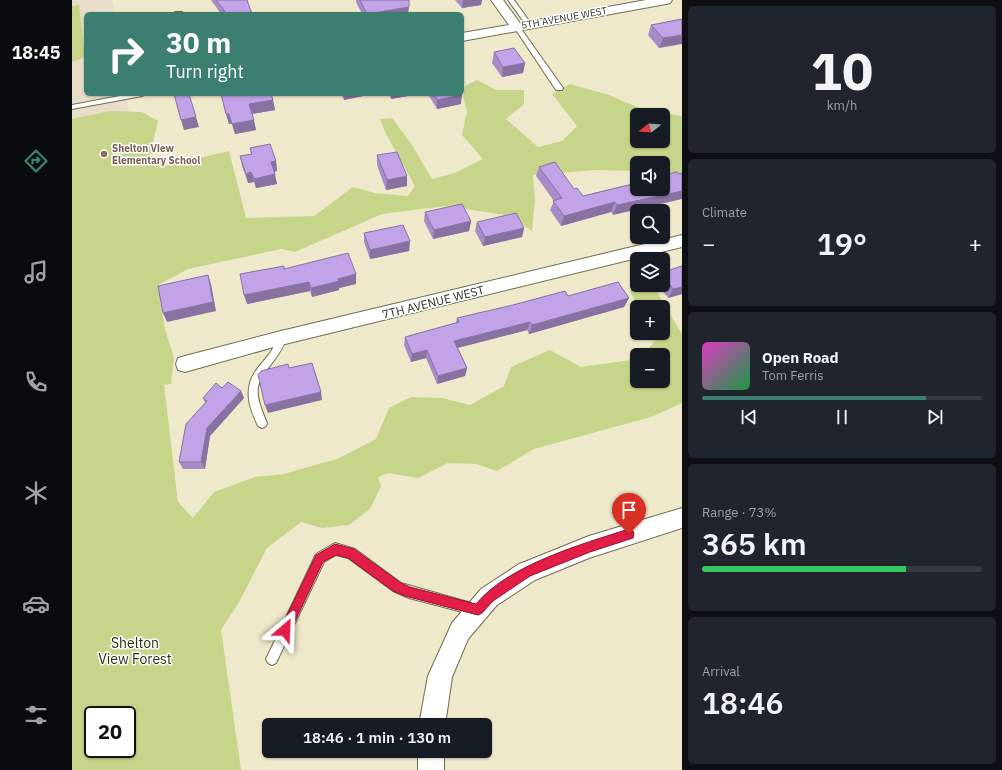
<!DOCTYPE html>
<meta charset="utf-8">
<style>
body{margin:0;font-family:"IBM Plex Sans",sans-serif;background:#20242c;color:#f1f3f6;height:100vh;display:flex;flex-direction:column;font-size:15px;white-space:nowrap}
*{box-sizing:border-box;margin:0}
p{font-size:13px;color:#9ea1a6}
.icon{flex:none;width:22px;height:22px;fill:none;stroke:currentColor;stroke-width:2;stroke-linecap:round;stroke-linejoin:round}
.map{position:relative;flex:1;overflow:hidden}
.details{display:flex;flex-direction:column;gap:6px;padding:6px;background:#0d0f14;width:320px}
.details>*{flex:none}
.banner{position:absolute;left:12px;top:12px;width:380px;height:84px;border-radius:6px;box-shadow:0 1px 3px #0004;background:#3c7e6f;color:#fff;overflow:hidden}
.needle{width:26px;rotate:253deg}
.fabs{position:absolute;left:558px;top:108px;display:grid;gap:8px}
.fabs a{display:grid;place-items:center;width:40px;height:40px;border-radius:6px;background:#171b24;box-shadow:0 1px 3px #0004;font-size:20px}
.speed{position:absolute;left:12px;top:706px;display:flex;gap:8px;font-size:20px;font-weight:700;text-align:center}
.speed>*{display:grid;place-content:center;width:52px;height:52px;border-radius:50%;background:#171b24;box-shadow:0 1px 3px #0004;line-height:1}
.speed .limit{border:2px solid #111;border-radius:6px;background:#fff;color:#111}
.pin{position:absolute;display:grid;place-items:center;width:34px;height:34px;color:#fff;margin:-41px -17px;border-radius:50% 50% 50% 0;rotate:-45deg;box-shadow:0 0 4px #0007}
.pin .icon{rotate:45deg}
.me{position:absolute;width:44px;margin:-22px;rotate:26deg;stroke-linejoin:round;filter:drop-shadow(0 0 3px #0008)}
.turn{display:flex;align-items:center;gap:14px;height:84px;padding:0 16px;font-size:18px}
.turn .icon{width:52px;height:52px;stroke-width:2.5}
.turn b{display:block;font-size:28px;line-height:34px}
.big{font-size:30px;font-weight:600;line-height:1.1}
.details .widget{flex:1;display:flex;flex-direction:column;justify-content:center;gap:6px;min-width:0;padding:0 14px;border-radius:6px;background:#20242c}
.details .dial{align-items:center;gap:0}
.dial b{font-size:52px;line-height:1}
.song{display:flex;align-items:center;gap:12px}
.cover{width:48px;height:48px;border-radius:6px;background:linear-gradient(135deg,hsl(310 70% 55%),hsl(140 70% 35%))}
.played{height:4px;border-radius:2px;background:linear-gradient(90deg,#3c7e6f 80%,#363941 80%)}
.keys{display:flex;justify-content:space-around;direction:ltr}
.heat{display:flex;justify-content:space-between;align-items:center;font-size:22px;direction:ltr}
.charge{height:6px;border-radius:3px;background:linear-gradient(90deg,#34c759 73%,#363941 0)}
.trip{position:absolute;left:190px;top:718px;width:230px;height:40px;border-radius:6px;background:#171b24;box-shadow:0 1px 3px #0004;font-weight:600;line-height:40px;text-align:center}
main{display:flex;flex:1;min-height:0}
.menu{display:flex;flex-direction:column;width:72px;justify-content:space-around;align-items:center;background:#090b0e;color:#9ea1a6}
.menu .icon{width:28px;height:28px}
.menu .selected{color:#3c7e6f}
.menu b{font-size:18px;color:#f1f3f6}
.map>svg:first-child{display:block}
</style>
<main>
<nav class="menu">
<b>18:45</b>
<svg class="icon selected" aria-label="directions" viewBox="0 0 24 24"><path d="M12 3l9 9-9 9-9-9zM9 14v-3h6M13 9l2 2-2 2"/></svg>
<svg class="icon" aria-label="music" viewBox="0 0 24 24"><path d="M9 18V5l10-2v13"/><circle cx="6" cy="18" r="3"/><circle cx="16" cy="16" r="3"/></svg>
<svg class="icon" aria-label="phone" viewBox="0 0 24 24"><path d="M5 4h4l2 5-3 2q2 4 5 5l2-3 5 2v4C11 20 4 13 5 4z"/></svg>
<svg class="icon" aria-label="climate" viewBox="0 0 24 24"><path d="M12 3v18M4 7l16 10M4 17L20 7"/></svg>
<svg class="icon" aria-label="car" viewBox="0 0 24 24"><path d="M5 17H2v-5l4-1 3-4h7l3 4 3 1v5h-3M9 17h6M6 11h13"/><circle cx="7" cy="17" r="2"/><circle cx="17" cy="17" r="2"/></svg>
<svg class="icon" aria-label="filters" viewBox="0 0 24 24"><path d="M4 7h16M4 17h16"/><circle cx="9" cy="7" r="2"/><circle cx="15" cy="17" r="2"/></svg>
</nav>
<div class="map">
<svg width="610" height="770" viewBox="0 0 610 770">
<rect width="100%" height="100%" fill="#eee9ca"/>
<polygon fill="#e7ddc8" points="0,0 40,0 43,14 14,14 14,94 54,94 72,214 0,228"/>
<g fill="#c7d58a" fill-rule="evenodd">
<polygon points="7,5 13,57 0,62 0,6"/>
<path d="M 405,80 L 424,90 L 452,90 L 452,104 L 434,119 L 466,147 L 490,141 L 505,126 L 480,94 L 498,84 L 537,95 L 577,112 L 610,116 L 610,183 L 602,172 L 591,172 L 591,163 L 565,163 L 565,171 L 525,170 L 461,175 L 463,199 L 460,231 L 439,216 L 373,206 L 310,214 L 223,252 L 209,249 L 116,269 L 86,285 L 93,330 L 102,357 L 99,384 L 92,385 L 106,502 L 121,518 L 142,492 L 183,477 L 212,474 L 265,459 L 304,439 L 317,408 L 339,397 L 370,398 L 398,405 L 432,386 L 439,367 L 478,350 L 509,367 L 565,359 L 565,381 L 591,381 L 591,355 L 570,355 L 586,338 L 583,333 L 591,333 L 591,307 L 567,307 L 558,292 L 565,282 L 565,285 L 577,285 L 585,292 L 610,334 L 610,403 L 579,417 L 462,449 L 425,471 L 404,464 L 376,463 L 346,478 L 316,473 L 306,477 L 309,486 L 298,509 L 277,525 L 250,528 L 229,522 L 195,548 L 167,602 L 149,630 L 169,770 L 0,770 L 0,119 L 38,111 L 70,112 L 86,121 L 78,155 L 95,166 L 157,151 L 174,218 L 242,216 L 281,187 L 303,193 L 336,196 L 343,186 L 313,132 L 308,119 L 320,118 L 340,145 L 360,179 L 383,173 L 411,159 L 390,135 L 395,111 L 391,97 L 393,86 ZM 565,115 L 591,115 L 591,141 L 565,141 ZM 21,715 L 55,715 L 55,749 L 21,749 Z"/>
</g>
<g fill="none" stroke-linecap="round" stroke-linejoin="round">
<g stroke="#716c51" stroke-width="2">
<g id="lane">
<polygon points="436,0 442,0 460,25 459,26 455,26"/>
<polygon points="103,12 110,12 113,14 100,14"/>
<polygon points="443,26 447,26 491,88 490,90 484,90 442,27"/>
<polygon points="58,94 74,94 70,96 0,109 0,105"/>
<path d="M 209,334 L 212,335 L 214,338 C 209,358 189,371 186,387 C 184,398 191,413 195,423 L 194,426 L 190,428 L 186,426 C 178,409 171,390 183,372 C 188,364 195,358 200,350 C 203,345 203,340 206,335 Z"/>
<polygon points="263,543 283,549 329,583 410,606 412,610 410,614 406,616 337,598 321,591 276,558 264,555 252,562 204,663 200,665 196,663 194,659 196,655 244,554"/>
</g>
</g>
<g stroke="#716c51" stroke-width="2">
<g id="street">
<polygon points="419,0 431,0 448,23 574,0 600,0 598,3 594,4 390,41 390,33 437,25"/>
<polygon points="610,235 610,247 209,345 113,372 106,370 104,364 106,358 113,356 209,331"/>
<polygon points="610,508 610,528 517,558 463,580 425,605 396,639 380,677 373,725 347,725 356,676 380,623 409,589 447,564 455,561 517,536"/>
<rect x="346" y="751" width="26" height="19"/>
</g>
</g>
<use href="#lane" fill="#fff" fill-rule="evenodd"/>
<use href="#street" fill="#fff" fill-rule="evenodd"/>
</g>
<g fill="#a88cc8">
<polygon points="139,0 175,0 180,14 149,14"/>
<polygon points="284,0 337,0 336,14 290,14 284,2"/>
<polygon points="383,0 410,0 409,5 390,8"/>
<polygon points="610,19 587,48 576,35 579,25"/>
<polygon points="422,52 453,63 451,73 430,77 420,63"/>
<polygon points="149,94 201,100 203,110 180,114 184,130 163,134 160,124 157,124"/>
<polygon points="269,94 291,94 291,96 272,100"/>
<polygon points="317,94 347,94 319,99"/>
<polygon points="356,94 389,94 389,104 365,109"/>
<polygon points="178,148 204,161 205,171 202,172 205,184 184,188 182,182 176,183 170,166 168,156 179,154"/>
<polygon points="305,155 335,186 314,190 305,165"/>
<polygon points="467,167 502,189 511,196 565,183 541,215 539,212 489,226 478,210 482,201 464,176"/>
<polygon points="353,212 399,221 397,231 361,239 352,221"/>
<polygon points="405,222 452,228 450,237 411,246 403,231"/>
<polygon points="292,233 338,241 337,251 298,259 292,242"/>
<polygon points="212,269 284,284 267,288 267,290 240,297 238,291 175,304"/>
<polygon points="591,272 610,294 596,298 586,285 591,285"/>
<polygon points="496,296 557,298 552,307 457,334 455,330 386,348 395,368 393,376 365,384 354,358 339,362 332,345 333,337 384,323 385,318"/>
<polygon points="150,388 169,391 172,398 138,436 133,469 111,469 107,462 133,403 131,398"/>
</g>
<g fill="#8872a2">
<polygon points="391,0 410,0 409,5 390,8"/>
<polygon points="337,7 336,14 296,14"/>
<polygon points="610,35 610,44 587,48 591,38"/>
<polygon points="453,63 451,73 430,77 431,67"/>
<polygon points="272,94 291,94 291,96 272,100"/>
<polygon points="319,94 347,94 319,99"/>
<polygon points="390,95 389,104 365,109 365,100"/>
<polygon points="201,100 203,110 179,114 177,104"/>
<polygon points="154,114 157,114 160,124 157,124"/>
<polygon points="124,117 127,127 112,130 109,120"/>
<polygon points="182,120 184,130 163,134 160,124"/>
<polygon points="204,161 205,171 201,172 199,162"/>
<polygon points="179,172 182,182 176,183 174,174"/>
<polygon points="203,174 205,184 184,188 182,179"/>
<polygon points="335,176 335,186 314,190 315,180"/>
<polygon points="610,191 610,199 541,215 545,205"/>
<polygon points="543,202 539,212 489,226 492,216"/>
<polygon points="399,221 397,231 361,239 362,230"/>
<polygon points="452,228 450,237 411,246 413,237"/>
<polygon points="338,241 337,251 298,259 298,250"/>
<polygon points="284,274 284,284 267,288 267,290 240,297 239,288 266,279"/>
<polygon points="136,275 139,284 144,311 95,322 91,313"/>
<polygon points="237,282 238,291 175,304 172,295"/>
<polygon points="610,287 610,294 596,298 601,289"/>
<polygon points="557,298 552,307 457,334 460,325"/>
<polygon points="458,322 455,330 381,349 382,341"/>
<polygon points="355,350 354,358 339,362 340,354"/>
<polygon points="395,368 393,376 365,384 366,376"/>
<polygon points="169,391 172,398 138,436 133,469 129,462 135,428"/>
<polygon points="249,392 250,400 196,413 193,405"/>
</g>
<g fill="#c3a3e8" stroke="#8872a2">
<polygon points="144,0 175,0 180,14 155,14"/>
<polygon points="288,0 337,0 337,7 295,14"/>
<polygon points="610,19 610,35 591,38 579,25"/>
<polygon points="442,48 453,63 431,67 422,52"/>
<polygon points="102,94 117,94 124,117 109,120"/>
<polygon points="149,94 199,94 201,100 177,104 182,120 160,124 157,114 154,114"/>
<polygon points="362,94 389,94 390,95 365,100"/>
<polygon points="198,144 204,161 199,162 203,174 182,179 179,172 174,174 168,156 180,154 178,148"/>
<polygon points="325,152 335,176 315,180 305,155"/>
<polygon points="483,162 502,189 505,188 511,196 565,183 565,189 591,189 591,175 605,172 607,174 610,173 610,191 545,205 543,202 492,216 481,201 490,198 467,167"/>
<polygon points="390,204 399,221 362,230 353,212"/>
<polygon points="444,213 452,228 413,237 405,222"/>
<polygon points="331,225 338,241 298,250 292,233"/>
<polygon points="276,253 284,274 266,279 267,281 239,288 237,282 172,295 168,274 212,266 212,269"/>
<polygon points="610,266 610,287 601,289 591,275 591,272"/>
<polygon points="136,275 141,302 91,313 86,286"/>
<polygon points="546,282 557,298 460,325 458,322 382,341 395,368 366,376 355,350 340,354 333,337 387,322 385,318 441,305 493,291 496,296"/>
<polygon points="240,363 249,392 193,405 186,375 189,371 216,364 217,368"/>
<polygon points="156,382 169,391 135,428 129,462 107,462 114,424 135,401 131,398 144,383 150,388"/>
</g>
<path fill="#e11d48" stroke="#92132f" d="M 557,529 L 561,531 L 562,534 L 561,538 L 518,552 L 458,576 L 421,601 L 410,613 L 406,615 L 333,596 L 321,591 L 276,558 L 264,555 L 251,562 L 217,634 L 213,636 L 209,634 L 208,630 L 244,555 L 263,544 L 282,549 L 329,583 L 338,587 L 404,604 C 436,565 510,544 557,529 Z"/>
<circle fill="#8d6e63" stroke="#fff" stroke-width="1.5" cx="32" cy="154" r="4"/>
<g text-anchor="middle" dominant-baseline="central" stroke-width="3" stroke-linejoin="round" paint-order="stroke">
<g font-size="10" fill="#333125" stroke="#fff">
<text transform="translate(492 18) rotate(-10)">5TH AVENUE WEST</text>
</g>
<g font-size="10" font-weight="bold" fill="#785e54" stroke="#fff" text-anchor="start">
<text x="40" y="148">Shelton View<tspan x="40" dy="12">Elementary School</tspan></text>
</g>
<g font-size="12" fill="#333125" stroke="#fff">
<text transform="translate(361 302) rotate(-14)">7TH AVENUE WEST</text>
</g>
<g font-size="14" fill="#2a300e" stroke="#fff">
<text x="63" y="643">Shelton<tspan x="63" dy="16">View Forest</tspan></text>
</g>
</g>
</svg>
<div class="fabs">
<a><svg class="needle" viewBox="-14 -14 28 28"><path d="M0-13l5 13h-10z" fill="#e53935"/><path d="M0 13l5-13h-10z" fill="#9ea1a6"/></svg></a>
<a><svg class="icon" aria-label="sound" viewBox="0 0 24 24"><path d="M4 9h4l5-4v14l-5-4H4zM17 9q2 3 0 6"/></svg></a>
<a><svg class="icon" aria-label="search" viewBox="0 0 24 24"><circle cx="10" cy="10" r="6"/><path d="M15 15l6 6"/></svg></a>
<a><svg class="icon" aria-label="layers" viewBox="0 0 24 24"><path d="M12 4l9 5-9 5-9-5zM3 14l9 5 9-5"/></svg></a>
<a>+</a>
<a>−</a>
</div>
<div class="speed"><div class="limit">20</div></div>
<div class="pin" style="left:557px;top:534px;background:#d93025"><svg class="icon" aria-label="arrive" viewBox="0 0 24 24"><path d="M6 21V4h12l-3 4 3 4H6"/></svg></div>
<svg class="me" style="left:213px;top:630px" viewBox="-20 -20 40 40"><path d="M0-17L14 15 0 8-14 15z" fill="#e11d48" stroke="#fff" stroke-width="4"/></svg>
<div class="trip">18:46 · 1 min · 130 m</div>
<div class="banner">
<div class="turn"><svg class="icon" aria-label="right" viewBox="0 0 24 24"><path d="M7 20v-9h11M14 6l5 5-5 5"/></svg><div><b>30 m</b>Turn right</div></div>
</div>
</div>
<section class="details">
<div class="widget dial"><b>10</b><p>km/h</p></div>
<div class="widget"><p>Climate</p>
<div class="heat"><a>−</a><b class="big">19°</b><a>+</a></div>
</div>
<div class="widget">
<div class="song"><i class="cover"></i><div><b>Open Road</b><p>Tom Ferris</p></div></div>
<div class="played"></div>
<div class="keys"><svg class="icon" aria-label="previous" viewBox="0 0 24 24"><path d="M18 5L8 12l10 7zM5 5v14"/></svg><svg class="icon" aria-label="pause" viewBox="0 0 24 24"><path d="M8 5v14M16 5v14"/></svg><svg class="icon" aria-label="next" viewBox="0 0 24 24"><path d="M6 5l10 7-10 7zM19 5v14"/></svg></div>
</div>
<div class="widget"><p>Range · 73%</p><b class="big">365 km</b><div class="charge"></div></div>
<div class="widget"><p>Arrival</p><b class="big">18:46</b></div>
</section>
</main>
